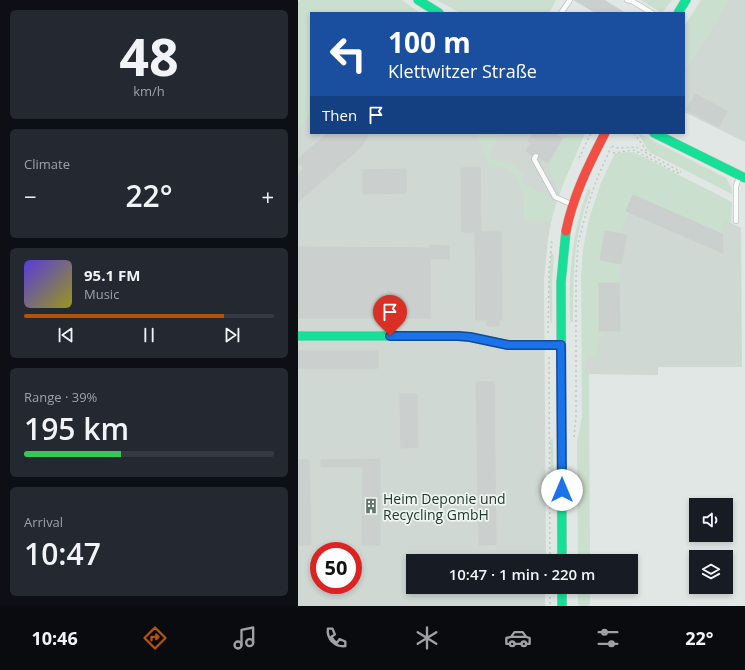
<!DOCTYPE html>
<meta charset="utf-8">
<style>
body{margin:0;font-family:"Open Sans",sans-serif;background:#242831;color:#f1f3f6;height:100vh;display:flex;flex-direction:column;font-size:15px;white-space:nowrap}
*{box-sizing:border-box;margin:0}
p{font-size:13px;color:#9ea1a6}
.icon{flex:none;width:22px;height:22px;fill:none;stroke:currentColor;stroke-width:2;stroke-linecap:round;stroke-linejoin:round}
.map{position:relative;flex:1;overflow:hidden}
.drawer{display:flex;flex-direction:column;gap:10px;padding:10px;background:#0d0f14;width:298px}
.drawer>*{flex:none}
.hud{position:absolute;left:12px;top:12px;width:375px;height:122px;border-radius:0px;box-shadow:0 2px 6px #0003;background:#1a4fa0;color:#fff;overflow:hidden}
.fabs{position:absolute;left:391px;top:498px;display:grid;gap:8px}
.fabs a{display:grid;place-items:center;width:44px;height:44px;border-radius:0px;background:#171b24;box-shadow:0 2px 6px #0003;font-size:20px}
.speed{position:absolute;left:12px;top:542px;display:flex;gap:8px;font-size:20px;font-weight:700;text-align:center}
.speed>*{display:grid;place-content:center;width:52px;height:52px;border-radius:50%;background:#171b24;box-shadow:0 2px 6px #0003;line-height:1}
.speed .limit{border:6px solid #d22;background:#fff;color:#111}
.pin{position:absolute;display:grid;place-items:center;width:34px;height:34px;color:#fff;margin:-41px -17px;border-radius:50% 50% 50% 0;rotate:-45deg;box-shadow:0 0 4px #0007}
.pin .icon{rotate:45deg}
.me{position:absolute;width:44px;margin:-22px;rotate:0deg;stroke-linejoin:round;filter:drop-shadow(0 0 3px #0008)}
.turn{display:flex;align-items:center;gap:14px;height:84px;padding:0 12px;font-size:18px}
.turn .icon{width:52px;height:52px;stroke-width:2.5}
.turn b{display:block;font-size:28px;line-height:34px}
.then{display:flex;align-items:center;height:38px;padding:0 12px;background:#0003;gap:8px;font-size:15px}
.big{font-size:30px;font-weight:600;line-height:1.1}
.drawer .card{flex:1;display:flex;flex-direction:column;justify-content:center;gap:6px;min-width:0;padding:0 14px;border-radius:6px;background:#242831}
.drawer .dial{align-items:center;gap:0}
.dial b{font-size:52px;line-height:1}
.song{display:flex;align-items:center;gap:12px}
.cover{width:48px;height:48px;border-radius:6px;background:linear-gradient(135deg,hsl(250 70% 55%),hsl(60 70% 35%))}
.played{height:4px;border-radius:2px;background:linear-gradient(90deg,#b45309 80%,#363941 80%)}
.keys{display:flex;justify-content:space-around;direction:ltr}
.heat{display:flex;justify-content:space-between;align-items:center;font-size:22px;direction:ltr}
.charge{height:6px;border-radius:3px;background:linear-gradient(90deg,#34c759 39%,#363941 0)}
.trip{position:absolute;left:108px;top:554px;width:232px;height:40px;border-radius:0px;background:#171b24;box-shadow:0 2px 6px #0003;font-weight:600;line-height:40px;text-align:center}
.tab-bar{display:flex;height:64px;justify-content:space-around;align-items:center;background:#090b0e;color:#9ea1a6}
.tab-bar .icon{width:28px;height:28px}
.tab-bar .current{color:#b45309}
.tab-bar b{font-size:18px;color:#f1f3f6}
main{display:flex;flex:1;min-height:0}
.map>svg:first-child{display:block}
</style>
<main>
<section class="drawer">
<div class="card dial"><b>48</b><p>km/h</p></div>
<div class="card"><p>Climate</p>
<div class="heat"><a>−</a><b class="big">22°</b><a>+</a></div>
</div>
<div class="card">
<div class="song"><i class="cover"></i><div><b>95.1 FM</b><p>Music</p></div></div>
<div class="played"></div>
<div class="keys"><svg class="icon" aria-label="previous" viewBox="0 0 24 24"><path d="M18 5L8 12l10 7zM5 5v14"/></svg><svg class="icon" aria-label="pause" viewBox="0 0 24 24"><path d="M8 5v14M16 5v14"/></svg><svg class="icon" aria-label="next" viewBox="0 0 24 24"><path d="M6 5l10 7-10 7zM19 5v14"/></svg></div>
</div>
<div class="card"><p>Range · 39%</p><b class="big">195 km</b><div class="charge"></div></div>
<div class="card"><p>Arrival</p><b class="big">10:47</b></div>
</section>
<div class="map">
<svg width="447" height="606" viewBox="0 0 447 606">
<rect width="100%" height="100%" fill="#e1e7e4"/>
<g fill="#cfd8d3" fill-rule="evenodd">
<polygon points="431,0 447,0 447,142 386,112 386,71"/>
<path d="M 13,114 L 13,133 L 287,133 L 266,181 L 255,212 L 250,239 L 246,279 L 248,561 L 115,561 L 115,587 L 247,587 L 247,606 L 0,606 L 0,128 ZM 21,551 L 55,551 L 55,585 L 21,585 Z"/>
<polygon points="333,190 409,211 443,228 444,367 360,367 360,375 288,374 286,276 306,207"/>
</g>
<g fill="#cbdfcf">
<polygon points="2,0 104,0 122,13 13,13 13,114 0,128 0,2"/>
<polygon points="139,0 258,0 251,13 162,13"/>
<polygon points="343,0 374,0 364,13"/>
<polygon points="403,0 431,0 386,71 386,27"/>
<polygon points="178,133 205,133 204,135 201,134 192,154 195,160 204,161 217,166 220,171 227,173 223,183 252,197 258,203 253,222 226,219 226,194 217,175 207,168 192,167"/>
<polygon points="269,133 287,133 261,194 250,167"/>
<polygon points="340,133 428,178 433,187 434,194 351,152"/>
<polygon points="336,152 434,202 433,223 428,221 423,233 335,195 328,211 331,212 321,234 307,231 302,260 323,264 321,283 301,283 301,331 306,331 306,337 299,337 299,355 288,356 288,374 291,374 292,561 280,561 279,443 284,416 283,277 285,249 291,219 303,183 317,153"/>
<path d="M 290,189 L 293,190 C 275,236 275,274 275,322 L 272,322 C 271,272 273,237 290,189 Z"/>
<polygon points="253,253 256,255 254,282 254,323 252,321 251,285"/>
<polygon points="252,439 255,439 256,507 253,507"/>
<rect x="280" y="587" width="12" height="19"/>
</g>
<g fill="#cbd0ce" stroke="#cad0cd">
<polygon points="276,0 306,0 327,13 298,13"/>
<polygon points="397,94 429,111 421,127 389,110"/>
<polygon points="30,133 71,133 63,147 0,202 0,174 6,169 0,162 0,159"/>
<polygon points="235,133 255,133 264,138 250,163 241,158 241,155 240,153 237,153 234,155 228,151 233,143 230,142"/>
<polygon points="163,168 182,168 183,232 203,232 204,320 201,320 201,326 189,326 189,320 178,320 177,232 164,232"/>
<polygon points="108,169 108,193 65,194 65,170"/>
<polygon points="335,195 424,234 425,253 328,211"/>
<polygon points="307,231 329,235 323,264 302,260"/>
<polygon points="132,245 151,246 151,259 132,259 132,318 0,318 0,247 132,248"/>
<polygon points="301,283 321,283 322,331 301,331"/>
<rect x="0" y="351" width="80" height="17"/>
<polygon points="178,382 196,382 198,544 181,545"/>
<polygon points="102,394 119,394 120,447 103,448"/>
<polygon points="82,459 82,545 64,545 65,467 23,467 23,460"/>
<polygon points="0,460 11,460 13,545 0,545"/>
</g>
<g fill="none" stroke-linecap="round" stroke-linejoin="round">
<g stroke="#bec3c1" stroke-width="6">
<g id="lane">
<polyline points="329,0 334,1 354,13"/>
<polyline points="263,13 272,0"/>
<polyline points="238,156 236,159 257,197 273,204"/>
<polyline points="438,221 438,186 441,177"/>
</g>
</g>
<g stroke="#bec4c1" stroke-width="10">
<g id="fast">
<polyline points="120,0 141,13"/>
<polyline points="380,13 388,0"/>
<polyline points="356,133 447,178"/>
<polyline points="0,336 160,336 172,337 210,345 263,345"/>
<polyline points="264,561 263,282 268,231"/>
<polyline points="264,587 264,606"/>
</g>
</g>
<g stroke="#bec4c1" stroke-width="10">
<path id="jam" d="M 268,231 C 275,196 291,164 307,133"/>
</g>
<g stroke="#bfc7c3" stroke-width="1.5" stroke-dasharray="2 3" stroke-linecap="butt">
<polyline points="336,133 350,153"/>
<polyline points="314,146 318,148 338,147 383,172"/>
<polyline points="315,153 336,150 379,173 383,172"/>
<polyline points="281,158 293,133"/>
<polyline points="250,333 251,272 254,239"/>
<polyline points="251,357 252,561"/>
<polyline points="276,437 278,417 278,277 280,244 290,205 298,181 313,147"/>
<polyline points="252,587 252,606"/>
</g>
<use href="#lane" stroke="#fafbfb" stroke-width="4.5"/>
<use href="#fast" stroke="#16e098" stroke-width="9"/>
<use href="#jam" stroke="#f24e42" stroke-width="9"/>
</g>
<g fill="none" stroke-linecap="round" stroke-linejoin="round">
<g stroke="#114b97" stroke-width="10">
<polyline id="route" points="92,336 160,336 172,337 210,345 263,345 264,490"/>
</g>
<use href="#route" stroke="#1a73e8" stroke-width="7"/>
</g>
<defs>
<g id="building-bare" transform="scale(1.2)"><path d="M-4-6H4V6H1V3H-1V6H-4ZM-2.5-4.3h1.7v1.8h-1.7ZM.8-4.3h1.7v1.8H.8ZM-2.5-1h1.7V.8h-1.7ZM.8-1h1.7V.8H.8Z" fill="#64756e" stroke="#eff6f1" stroke-width="2.5" paint-order="stroke"/></g>
</defs>
<g fill-rule="evenodd">
<use href="#building-bare" x="73" y="506"/>
</g>
<g text-anchor="middle" dominant-baseline="central" stroke-width="3.5" stroke-linejoin="round" paint-order="stroke">
<g font-size="14" fill="#21372e" stroke="#eff6f1" text-anchor="start">
<text x="85" y="498">Heim Deponie und<tspan x="85" dy="16">Recycling GmbH</tspan></text>
</g>
</g>
</svg>
<div class="fabs">
<a><svg class="icon" aria-label="sound" viewBox="0 0 24 24"><path d="M4 9h4l5-4v14l-5-4H4zM17 9q2 3 0 6"/></svg></a>
<a><svg class="icon" aria-label="layers" viewBox="0 0 24 24"><path d="M12 4l9 5-9 5-9-5zM3 14l9 5 9-5"/></svg></a>
</div>
<div class="speed"><div class="limit">50</div></div>
<div class="pin" style="left:92px;top:336px;background:#d93025"><svg class="icon" aria-label="arrive" viewBox="0 0 24 24"><path d="M6 21V4h12l-3 4 3 4H6"/></svg></div>
<svg class="me" style="left:264px;top:490px" viewBox="-20 -20 40 40"><circle r="19" fill="#fff"/><path d="M0-13L10 11 0 6-10 11z" fill="#1a73e8"/></svg>
<div class="trip">10:47 · 1 min · 220 m</div>
<div class="hud">
<div class="turn"><svg class="icon" aria-label="left" viewBox="0 0 24 24"><path d="M17 20v-9H6M10 6l-5 5 5 5"/></svg><div><b>100 m</b>Klettwitzer Straße</div></div>
<div class="then">Then<svg class="icon" aria-label="arrive" viewBox="0 0 24 24"><path d="M6 21V4h12l-3 4 3 4H6"/></svg></div>
</div>
</div>
</main>
<nav class="tab-bar">
<b>10:46</b>
<svg class="icon current" aria-label="directions" viewBox="0 0 24 24"><path d="M12 3l9 9-9 9-9-9zM9 14v-3h6M13 9l2 2-2 2"/></svg>
<svg class="icon" aria-label="music" viewBox="0 0 24 24"><path d="M9 18V5l10-2v13"/><circle cx="6" cy="18" r="3"/><circle cx="16" cy="16" r="3"/></svg>
<svg class="icon" aria-label="phone" viewBox="0 0 24 24"><path d="M5 4h4l2 5-3 2q2 4 5 5l2-3 5 2v4C11 20 4 13 5 4z"/></svg>
<svg class="icon" aria-label="climate" viewBox="0 0 24 24"><path d="M12 3v18M4 7l16 10M4 17L20 7"/></svg>
<svg class="icon" aria-label="car" viewBox="0 0 24 24"><path d="M5 17H2v-5l4-1 3-4h7l3 4 3 1v5h-3M9 17h6M6 11h13"/><circle cx="7" cy="17" r="2"/><circle cx="17" cy="17" r="2"/></svg>
<svg class="icon" aria-label="filters" viewBox="0 0 24 24"><path d="M4 7h16M4 17h16"/><circle cx="9" cy="7" r="2"/><circle cx="15" cy="17" r="2"/></svg>
<b>22°</b>
</nav>
